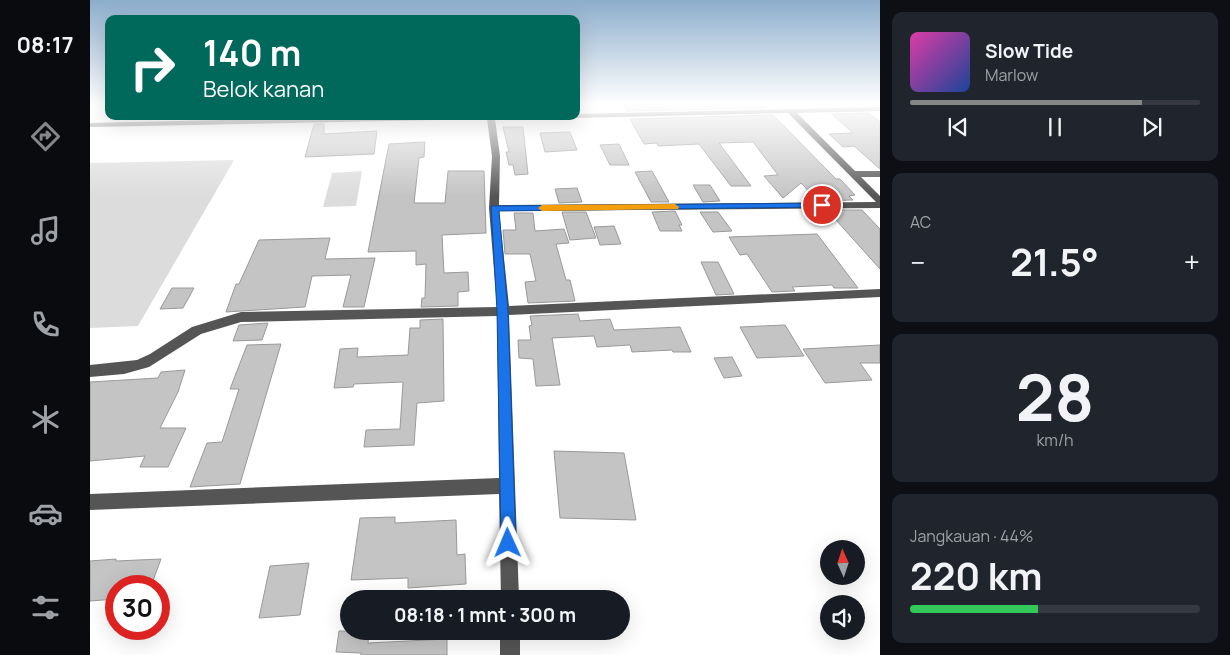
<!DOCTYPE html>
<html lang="id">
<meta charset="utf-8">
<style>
body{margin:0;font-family:Manrope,sans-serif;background:#20242c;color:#f1f3f6;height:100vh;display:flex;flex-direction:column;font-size:19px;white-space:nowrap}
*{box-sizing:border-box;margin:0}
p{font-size:16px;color:#9ea1a6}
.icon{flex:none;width:28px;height:28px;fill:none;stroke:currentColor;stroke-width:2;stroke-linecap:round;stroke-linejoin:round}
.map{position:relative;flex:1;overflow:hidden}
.side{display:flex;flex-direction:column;gap:12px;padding:12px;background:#0d0f14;width:350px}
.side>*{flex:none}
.top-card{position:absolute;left:15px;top:15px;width:475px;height:105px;border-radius:10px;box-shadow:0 5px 20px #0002;background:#00695c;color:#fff;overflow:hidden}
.needle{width:32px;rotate:357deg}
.tools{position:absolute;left:730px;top:540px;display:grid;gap:10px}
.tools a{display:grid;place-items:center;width:45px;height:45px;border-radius:50%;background:#171b24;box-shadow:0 5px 20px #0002;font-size:25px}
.speed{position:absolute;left:15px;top:575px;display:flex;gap:10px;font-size:25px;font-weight:700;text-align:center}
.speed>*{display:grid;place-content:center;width:65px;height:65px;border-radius:50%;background:#171b24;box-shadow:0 5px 20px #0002;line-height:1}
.speed .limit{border:8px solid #d22;background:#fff;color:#111}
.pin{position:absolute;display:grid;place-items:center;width:42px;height:42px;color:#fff;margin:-21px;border:2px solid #fff;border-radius:50%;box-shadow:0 1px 5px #0007}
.me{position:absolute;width:55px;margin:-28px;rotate:359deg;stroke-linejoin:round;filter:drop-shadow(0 0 4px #0008)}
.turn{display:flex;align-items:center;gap:18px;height:105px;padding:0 15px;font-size:22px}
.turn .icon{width:65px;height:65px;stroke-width:2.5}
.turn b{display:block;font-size:35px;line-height:42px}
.big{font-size:38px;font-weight:700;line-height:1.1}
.side .card{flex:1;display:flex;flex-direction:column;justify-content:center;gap:8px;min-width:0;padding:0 18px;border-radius:10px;background:#20242c}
.side .dial{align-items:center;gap:0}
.dial b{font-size:65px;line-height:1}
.song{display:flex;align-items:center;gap:15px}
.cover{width:60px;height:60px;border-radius:8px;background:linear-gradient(135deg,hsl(320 70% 55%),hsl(220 70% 35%))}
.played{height:5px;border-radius:2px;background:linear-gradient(90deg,#858687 80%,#363941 80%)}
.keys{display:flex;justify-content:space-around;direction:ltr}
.heat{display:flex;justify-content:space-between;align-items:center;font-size:28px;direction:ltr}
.charge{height:8px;border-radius:4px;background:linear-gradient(90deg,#34c759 44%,#363941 0)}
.trip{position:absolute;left:250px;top:590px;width:290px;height:50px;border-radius:25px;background:#171b24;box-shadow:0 5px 20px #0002;font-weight:700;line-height:50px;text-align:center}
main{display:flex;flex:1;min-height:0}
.tab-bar{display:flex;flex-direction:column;width:90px;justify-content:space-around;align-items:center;background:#090b0e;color:#9ea1a6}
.tab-bar .icon{width:35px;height:35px}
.tab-bar .current{color:#858687}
.tab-bar b{font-size:22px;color:#f1f3f6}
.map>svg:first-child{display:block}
</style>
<main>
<nav class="tab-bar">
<b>08:17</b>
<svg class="icon current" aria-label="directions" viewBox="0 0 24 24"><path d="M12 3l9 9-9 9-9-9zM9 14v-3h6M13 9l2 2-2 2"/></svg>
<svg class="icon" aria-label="music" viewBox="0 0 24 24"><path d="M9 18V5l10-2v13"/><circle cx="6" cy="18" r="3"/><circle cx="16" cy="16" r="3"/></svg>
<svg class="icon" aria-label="phone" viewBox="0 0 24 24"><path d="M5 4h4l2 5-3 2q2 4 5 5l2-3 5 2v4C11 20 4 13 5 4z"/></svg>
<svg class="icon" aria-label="climate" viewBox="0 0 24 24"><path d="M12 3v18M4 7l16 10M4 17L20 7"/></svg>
<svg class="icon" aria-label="car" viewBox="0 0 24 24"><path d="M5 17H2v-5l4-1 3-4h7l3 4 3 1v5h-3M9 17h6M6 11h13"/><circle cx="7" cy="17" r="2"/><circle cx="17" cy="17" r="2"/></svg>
<svg class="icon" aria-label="filters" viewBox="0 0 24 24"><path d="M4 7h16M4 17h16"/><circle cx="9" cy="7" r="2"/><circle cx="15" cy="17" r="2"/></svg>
</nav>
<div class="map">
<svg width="790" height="655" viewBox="0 0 790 655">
<rect width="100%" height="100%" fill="#fff"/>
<g fill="#dcdcdc">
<polygon points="144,160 48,326 0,328 0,163"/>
<polygon points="272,171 266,206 233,207 242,173"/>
</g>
<g fill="#c4c4c4" stroke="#999">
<polygon points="532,104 672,104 676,108 536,111"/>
<polygon points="779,113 790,122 790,169 764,146 753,147 739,134 763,133 742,114"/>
<polygon points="683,115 746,179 750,179 765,195 759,196 763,200 728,201 711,183 693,198 674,176 688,175 663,142 629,143 661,186 641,186 609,144 568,146 567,143 554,144 540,119"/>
<polygon points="224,124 234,124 234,134 287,131 284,154 215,157"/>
<polygon points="413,127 433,127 438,174 425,175 423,165 419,165 416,152 419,152"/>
<polygon points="480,132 487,150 455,152 450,133"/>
<polygon points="335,142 334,157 329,158 324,203 355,203 358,171 394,171 396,233 352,235 354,273 378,272 379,291 368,292 368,306 331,307 332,298 335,298 336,264 326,265 326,251 278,252 299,144"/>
<polygon points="529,144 539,165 520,165 510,145"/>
<polygon points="562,171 579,202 561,202 545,172"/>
<polygon points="603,185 620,185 630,201 613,202"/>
<polygon points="487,188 492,202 469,203 465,189"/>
<polygon points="737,210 772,210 790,229 790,269"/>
<polygon points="585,211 592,225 589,225 592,231 570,231 562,212"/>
<polygon points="472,212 496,212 506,238 480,240"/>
<polygon points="610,212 628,212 642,231 623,232"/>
<polygon points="424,213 443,213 445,231 474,229 479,243 466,244 476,280 480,280 485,301 438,303 435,282 446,281 440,254 415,254 413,230 426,230"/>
<polygon points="524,226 531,244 510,245 504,227"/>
<polygon points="727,234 768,288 744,288 742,285 702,287 705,291 682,292 657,254 650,255 639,237"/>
<polygon points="240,238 235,259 285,258 274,307 253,307 261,275 222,276 215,307 136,312 146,284 149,284 169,240"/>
<polygon points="611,262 628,262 644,294 626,295"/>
<polygon points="82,288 104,288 93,308 70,309"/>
<polygon points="488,314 490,321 520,319 524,330 590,327 601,352 583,352 582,350 542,352 540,345 507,347 504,336 462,338 470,385 446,386 443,359 429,358 428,340 441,340 439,326 442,325 440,316"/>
<polygon points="353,319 354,401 327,403 324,445 274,447 276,430 310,429 313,382 264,384 263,387 244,388 250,349 268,348 267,357 318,355 320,328 330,328 330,320"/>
<polygon points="178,323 172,340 143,341 149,325"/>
<polygon points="695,325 714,356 667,358 650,327"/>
<polygon points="191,344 150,484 100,487 117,443 132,442 149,389 140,389 157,345"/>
<polygon points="790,345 790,363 770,363 782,380 735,383 713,349"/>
<polygon points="642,357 652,376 634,378 624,358"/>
<polygon points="95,370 88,392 70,428 96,428 78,467 50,467 55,456 0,461 0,382 68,378 71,372"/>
<polygon points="464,451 534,453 546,520 470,518"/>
<polygon points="305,517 305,523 366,520 367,555 375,554 376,584 318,588 318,578 261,580 270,518"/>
<polygon points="26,559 26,561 71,559 61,586 26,586 26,599 0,601 0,561"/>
<polygon points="219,563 210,615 169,618 180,566"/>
<polygon points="249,631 279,631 278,643 357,639 357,655 271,655 271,653 246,652"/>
</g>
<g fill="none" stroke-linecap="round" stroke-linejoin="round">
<g fill="#555" fill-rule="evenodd">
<polygon points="790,107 790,111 707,113 765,171 790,171 790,177 771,177 790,196 790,208 409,211 419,306 790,289 790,297 419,315 429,599 411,599 409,494 0,510 0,494 409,478 407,316 151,322 111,334 59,367 34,374 0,377 0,365 47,360 60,354 102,327 151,312 407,307 399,208 402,156 397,119 0,127 0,123 313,116 442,116 438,118 405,119 410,156 409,205 786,202 698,113 486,118 482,116 486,116 486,114"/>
<rect x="410" y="631" width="20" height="24"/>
</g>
</g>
<linearGradient id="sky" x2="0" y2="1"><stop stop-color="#8cadcc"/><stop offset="0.53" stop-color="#fff"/><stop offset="1" stop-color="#fff" stop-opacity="0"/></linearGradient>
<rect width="790" height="196" fill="url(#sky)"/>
<polygon fill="#1a73e8" stroke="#114b97" points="732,203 735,203 735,207 409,211 418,311 426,543 424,548 418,551 413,548 411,543 407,311 401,206"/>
<polygon fill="#f59e0b" points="585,204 589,207 588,209 452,211 448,208 452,205"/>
</svg>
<div class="tools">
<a><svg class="needle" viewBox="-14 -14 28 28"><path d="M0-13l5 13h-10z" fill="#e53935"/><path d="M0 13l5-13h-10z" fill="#9ea1a6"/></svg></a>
<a><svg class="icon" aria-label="sound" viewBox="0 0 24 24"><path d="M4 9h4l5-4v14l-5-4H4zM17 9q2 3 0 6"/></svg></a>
</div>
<div class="speed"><div class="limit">30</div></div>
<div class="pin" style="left:732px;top:205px;background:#d93025"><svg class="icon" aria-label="arrive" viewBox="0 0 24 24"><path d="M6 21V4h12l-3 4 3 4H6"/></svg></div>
<svg class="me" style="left:418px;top:543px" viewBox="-20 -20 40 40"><path d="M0-17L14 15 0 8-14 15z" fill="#1a73e8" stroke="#fff" stroke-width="4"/></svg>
<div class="trip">08:18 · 1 mnt · 300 m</div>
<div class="top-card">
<div class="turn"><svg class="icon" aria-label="right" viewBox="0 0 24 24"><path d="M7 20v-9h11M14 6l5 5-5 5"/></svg><div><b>140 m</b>Belok kanan</div></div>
</div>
</div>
<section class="side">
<div class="card">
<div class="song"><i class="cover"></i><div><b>Slow Tide</b><p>Marlow</p></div></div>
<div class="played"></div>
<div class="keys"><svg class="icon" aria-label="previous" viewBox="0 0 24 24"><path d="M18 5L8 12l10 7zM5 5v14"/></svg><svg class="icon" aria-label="pause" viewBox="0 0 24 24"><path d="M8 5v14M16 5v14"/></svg><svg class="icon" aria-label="next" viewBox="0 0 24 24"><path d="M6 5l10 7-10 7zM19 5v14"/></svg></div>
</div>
<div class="card"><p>AC</p>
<div class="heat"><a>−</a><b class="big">21.5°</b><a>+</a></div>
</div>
<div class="card dial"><b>28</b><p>km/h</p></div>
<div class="card"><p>Jangkauan · 44%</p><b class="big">220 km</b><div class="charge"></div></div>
</section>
</main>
